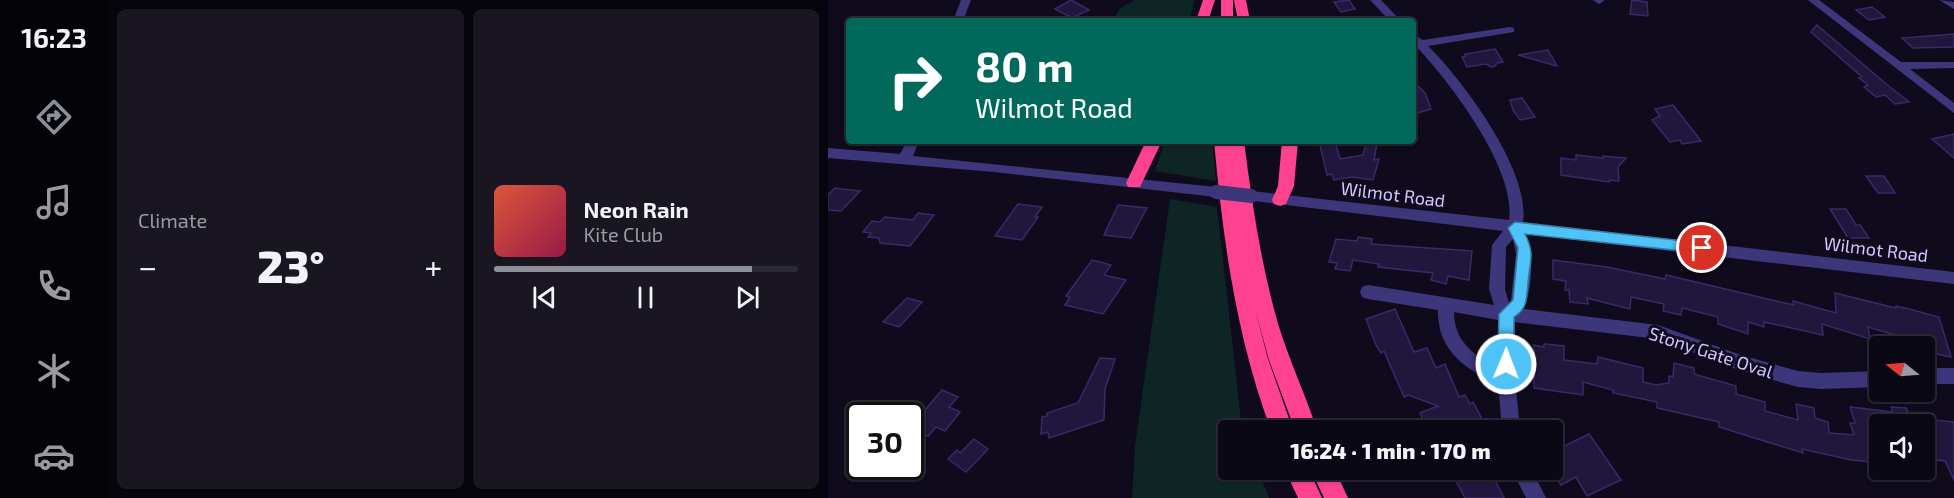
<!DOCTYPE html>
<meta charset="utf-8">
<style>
body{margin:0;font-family:"Exo 2",sans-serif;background:#191622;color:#f1f3f6;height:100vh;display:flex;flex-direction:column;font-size:22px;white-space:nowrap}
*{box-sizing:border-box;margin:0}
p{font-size:20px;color:#9a9aa0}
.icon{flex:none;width:33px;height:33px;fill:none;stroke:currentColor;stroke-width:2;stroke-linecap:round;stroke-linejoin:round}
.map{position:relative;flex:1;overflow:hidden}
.details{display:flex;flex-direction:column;gap:9px;padding:9px;background:#06040c;width:720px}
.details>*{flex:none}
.top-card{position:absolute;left:18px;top:18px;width:570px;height:126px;border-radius:6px;box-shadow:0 2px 4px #0004,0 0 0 2px #2b2934;background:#00695c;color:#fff;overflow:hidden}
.needle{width:39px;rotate:287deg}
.buttons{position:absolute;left:1041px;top:336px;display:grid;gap:12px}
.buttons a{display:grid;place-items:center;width:66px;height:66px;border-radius:6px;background:#0b0815;box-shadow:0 2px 4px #0004,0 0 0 2px #2b2934;font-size:30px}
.speed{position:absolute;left:18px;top:402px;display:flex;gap:12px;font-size:30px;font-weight:700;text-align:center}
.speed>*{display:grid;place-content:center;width:78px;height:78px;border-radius:50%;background:#0b0815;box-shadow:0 2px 4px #0004,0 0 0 2px #2b2934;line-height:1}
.speed .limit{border:3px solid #111;border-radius:9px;background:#fff;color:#111}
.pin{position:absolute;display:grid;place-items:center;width:51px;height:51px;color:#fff;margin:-26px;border:3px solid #fff;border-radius:50%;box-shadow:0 2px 6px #0007}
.me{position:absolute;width:66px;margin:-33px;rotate:1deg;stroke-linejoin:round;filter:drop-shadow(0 0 4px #0008)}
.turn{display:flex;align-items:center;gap:21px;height:126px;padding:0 30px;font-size:27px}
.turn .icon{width:78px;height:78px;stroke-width:2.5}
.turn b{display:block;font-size:42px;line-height:51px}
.big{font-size:45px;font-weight:800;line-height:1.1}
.details .tile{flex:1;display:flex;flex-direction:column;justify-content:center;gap:9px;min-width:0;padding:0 21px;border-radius:9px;background:#191622}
.song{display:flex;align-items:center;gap:18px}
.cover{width:72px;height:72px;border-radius:9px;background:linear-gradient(135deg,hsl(10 70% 55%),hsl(340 70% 35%))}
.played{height:6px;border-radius:3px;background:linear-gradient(90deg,#8c9099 85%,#2b2934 85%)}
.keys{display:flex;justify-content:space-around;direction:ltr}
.heat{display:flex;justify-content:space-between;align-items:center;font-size:33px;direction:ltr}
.details .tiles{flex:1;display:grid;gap:9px;grid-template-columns:repeat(2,1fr)}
.trip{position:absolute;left:390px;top:420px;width:345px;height:60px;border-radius:6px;background:#0b0815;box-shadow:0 2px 4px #0004,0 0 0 2px #2b2934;font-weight:800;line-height:60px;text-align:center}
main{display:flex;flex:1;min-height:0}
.tabs{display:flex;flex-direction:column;width:108px;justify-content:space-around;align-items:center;background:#040308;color:#9a9aa0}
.tabs .icon{width:42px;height:42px}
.tabs .selected{color:#8c9099}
.tabs b{font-size:27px;color:#f1f3f6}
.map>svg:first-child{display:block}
</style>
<main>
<nav class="tabs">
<b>16:23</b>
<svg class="icon selected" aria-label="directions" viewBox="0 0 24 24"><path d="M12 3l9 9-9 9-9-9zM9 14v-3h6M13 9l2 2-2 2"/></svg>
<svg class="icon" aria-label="music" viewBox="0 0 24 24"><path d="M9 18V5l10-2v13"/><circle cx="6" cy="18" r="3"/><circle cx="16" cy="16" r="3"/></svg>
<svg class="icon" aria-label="phone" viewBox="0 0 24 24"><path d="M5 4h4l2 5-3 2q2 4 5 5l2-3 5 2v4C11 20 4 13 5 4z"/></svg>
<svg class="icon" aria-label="climate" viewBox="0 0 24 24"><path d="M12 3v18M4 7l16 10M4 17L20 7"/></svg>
<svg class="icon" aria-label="car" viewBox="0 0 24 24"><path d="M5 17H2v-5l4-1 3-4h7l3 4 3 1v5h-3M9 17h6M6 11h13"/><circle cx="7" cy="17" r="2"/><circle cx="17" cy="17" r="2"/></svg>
</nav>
<section class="details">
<div class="tiles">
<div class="tile"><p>Climate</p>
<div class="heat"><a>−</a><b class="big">23°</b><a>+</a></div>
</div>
<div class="tile">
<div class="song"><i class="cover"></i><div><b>Neon Rain</b><p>Kite Club</p></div></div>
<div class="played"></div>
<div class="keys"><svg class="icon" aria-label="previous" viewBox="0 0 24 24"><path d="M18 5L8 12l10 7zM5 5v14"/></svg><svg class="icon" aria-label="pause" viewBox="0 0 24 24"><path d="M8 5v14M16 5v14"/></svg><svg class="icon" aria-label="next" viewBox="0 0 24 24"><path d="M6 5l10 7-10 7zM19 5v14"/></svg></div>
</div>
</div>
</section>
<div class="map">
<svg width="1126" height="498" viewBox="0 0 1126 498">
<rect width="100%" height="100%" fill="#0f0b1c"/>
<g fill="#0e2525">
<polygon points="307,0 366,0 362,21 285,21 292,8"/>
<polygon points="337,141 384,141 388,181 327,171"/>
<polygon points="342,199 389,207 413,421 416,430 400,430 400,470 430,470 441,498 304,498 307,446"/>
</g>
<g fill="#21173c" stroke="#3a2968" stroke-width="1.5">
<polygon points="243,0 261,10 244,18 227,9"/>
<polygon points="521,0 527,9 513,12 506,2"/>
<polygon points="804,0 819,2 820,16 802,14"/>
<polygon points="1044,7 1057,17 1041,20 1028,10"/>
<polygon points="989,25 1057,83 1081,102 1067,104 1057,95 1048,97 1036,87 1040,85 1031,78 1034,77 983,32"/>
<polygon points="1126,34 1126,47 1085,48 1074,38"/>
<polygon points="667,49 675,62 669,63 667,66 663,67 658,64 639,67 634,57 638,56 637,54"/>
<polygon points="720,50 729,66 690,55"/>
<polygon points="585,81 597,93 603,109 589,113 585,106"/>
<polygon points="694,98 707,117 692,120 685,110 682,100"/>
<polygon points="845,105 873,141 854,144 852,140 842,142 824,120 832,116 827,109"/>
<polygon points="1126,134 1126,158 1104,139"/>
<polygon points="491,141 507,141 512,159 535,155 538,144 549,144 546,160 551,159 545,180 524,177 506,180 504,174 499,175"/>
<polygon points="748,155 775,158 775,156 798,158 790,167 791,181 781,180 781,182 733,175 733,158 748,160"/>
<polygon points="1038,176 1056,176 1067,193 1050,193"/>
<polygon points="7,188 14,189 32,191 13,211 0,210 0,195"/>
<polygon points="190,204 214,207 207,217 210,217 194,240 167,236"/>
<polygon points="290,205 319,208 303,238 276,235"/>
<polygon points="1002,209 1018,209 1028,225 1032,225 1041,238 1020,238"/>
<polygon points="90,213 106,215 82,246 52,243 51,238 40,237 43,233 35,232 44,221 52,222 57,217 85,220"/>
<polygon points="530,237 544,239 543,244 644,251 641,280 620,276 618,284 603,280 605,273 550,267 551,264 525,260 522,271 507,269 509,263 501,262 508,239 529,241"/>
<polygon points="264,260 283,265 276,275 298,280 275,314 237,305 242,297 238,296"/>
<polygon points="725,260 779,267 837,279 838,275 948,301 966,305 965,301 1008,313 1007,293 1068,308 1068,306 1081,309 1111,317 1123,357 1104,353 1102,345 1040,327 1042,339 994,324 995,335 936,322 936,327 920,322 920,334 890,324 890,317 854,308 853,315 835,311 836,304 803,297 802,309 759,298 760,304 742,302 741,290 737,290 738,281 725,279"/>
<polygon points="79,298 94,302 71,327 55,322"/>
<polygon points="567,309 586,352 599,348 608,368 617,364 631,397 637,395 642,404 645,402 654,419 640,425 643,430 600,430 592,413 610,406 580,395 576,397 556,351 553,353 548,345 538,319"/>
<polygon points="716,344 736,346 736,360 769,364 770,357 815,368 815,382 828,385 841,383 841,376 845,377 846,363 866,368 866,374 908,386 908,394 937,402 937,411 970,420 968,404 986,408 987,418 1000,422 1001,433 1026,435 1022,423 1027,423 1022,407 1065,412 1063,407 1078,408 1085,424 1052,424 1052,461 1043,460 1043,462 1023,460 974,449 975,453 891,427 891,422 829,408 829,402 785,393 785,390 755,382 755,395 706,388 706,345 716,347"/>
<polygon points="272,358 287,359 277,389 276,420 221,438 220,432 213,434 214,417 219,416 219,413 250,403"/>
<polygon points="114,390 130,397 121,407 132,412 117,431 108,427 100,436 82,428"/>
<polygon points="1096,419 1126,422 1126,480 1117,461 1096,459"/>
<polygon points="761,434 793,480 759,496 748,477 733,485 724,470 724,452"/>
<polygon points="146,439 160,449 138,472 120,459 129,450 132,453"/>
<polygon points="648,470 662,470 676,498 637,498 627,479"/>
</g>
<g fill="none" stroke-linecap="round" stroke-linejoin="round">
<g fill="#3e367b" fill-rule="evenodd">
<polygon points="133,0 143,0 135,21 125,21"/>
<polygon points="542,0 553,0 573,21 562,21"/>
<polygon points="765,0 775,0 776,1 771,4"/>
<polygon points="980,0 991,0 1073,62 1126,62 1126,68 1082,69 1126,103 1126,113"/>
<polygon points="1111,0 1126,2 1126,9"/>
<path d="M 682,27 L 686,28 L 686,32 L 600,46 C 635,80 703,172 695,222 L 1126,272 L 1126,284 L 697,234 C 706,253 705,290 695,309 L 830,325 L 913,355 L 970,371 L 993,373 L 1052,371 L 1052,387 L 993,389 L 970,387 L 913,371 L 830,339 L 686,322 L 687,378 L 692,430 L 674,430 L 670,383 C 636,370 609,349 610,310 L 540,299 L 534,297 L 532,292 L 534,287 L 540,285 L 666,305 L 661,289 L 664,245 L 675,231 L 418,200 L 416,196 L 418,192 L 423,191 L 681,220 C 689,169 620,79 585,43 L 585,34 L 595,40 ZM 685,239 L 688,254 L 683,300 L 681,303 L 677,289 L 678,247 ZM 626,312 L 670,320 L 669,367 C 646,356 626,341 626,312 Z"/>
<polygon points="79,141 91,141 85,156 388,187 395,192 388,197 166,172 0,158 0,148 72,154"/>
<rect x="1096" y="368" width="30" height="16"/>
<polygon points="684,470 704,470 718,498 698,498"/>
</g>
<g fill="#fe428f" fill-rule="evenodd">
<polygon points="375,0 387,0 380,21 368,21"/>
<rect x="393" y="0" width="12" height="21"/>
<polygon points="406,0 418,0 422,21 410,21"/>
<polygon points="318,141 334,141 312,187 300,187 298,183"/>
<path d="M 386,141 L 416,141 C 424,203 433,266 451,327 C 462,362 478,396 489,430 L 467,430 L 441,360 L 427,309 L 440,359 L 465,430 L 443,430 C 408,336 395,240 386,141 Z"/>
<polygon points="454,141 470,141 466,186 458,204 452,206 446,204 444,200 450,186"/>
<polygon points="457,470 481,470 494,498 470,498"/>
<polygon points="483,470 507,470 520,498 496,498"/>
</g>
<polyline stroke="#3e367b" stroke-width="14" points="388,192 423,196"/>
</g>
<path fill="#4fc3f7" stroke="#337fa1" stroke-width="1.5" d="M 687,222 L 874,243 L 881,248 L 874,253 L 697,234 C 708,256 701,262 700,284 C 698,299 700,308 686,317 L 686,364 L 684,369 L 678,371 L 673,369 L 670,364 L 671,314 L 685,300 L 690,248 L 680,228 Z"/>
<g text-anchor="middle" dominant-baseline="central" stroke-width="6" stroke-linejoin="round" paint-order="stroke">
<g font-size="18" fill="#d1c6ff" stroke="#0f0b1c">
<text transform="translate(565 194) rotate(7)">Wilmot Road</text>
<text transform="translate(1048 249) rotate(7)">Wilmot Road</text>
<text transform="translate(883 352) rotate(18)">Stony Gate Oval</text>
</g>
</g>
</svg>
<div class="buttons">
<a><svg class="needle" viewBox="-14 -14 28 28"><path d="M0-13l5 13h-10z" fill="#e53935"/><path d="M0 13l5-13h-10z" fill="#9a9aa0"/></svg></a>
<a><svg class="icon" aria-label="sound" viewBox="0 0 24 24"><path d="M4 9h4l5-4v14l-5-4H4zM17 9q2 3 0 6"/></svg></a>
</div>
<div class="speed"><div class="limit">30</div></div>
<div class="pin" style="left:874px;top:248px;background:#d93025"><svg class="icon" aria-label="arrive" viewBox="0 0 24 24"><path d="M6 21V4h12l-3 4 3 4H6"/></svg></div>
<svg class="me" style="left:678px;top:364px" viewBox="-20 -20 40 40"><circle r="17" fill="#4fc3f7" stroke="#fff" stroke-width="3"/><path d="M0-11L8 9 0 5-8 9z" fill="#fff"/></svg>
<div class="trip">16:24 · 1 min · 170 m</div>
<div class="top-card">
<div class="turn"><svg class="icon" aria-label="right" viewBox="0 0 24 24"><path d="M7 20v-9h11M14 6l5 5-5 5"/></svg><div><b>80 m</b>Wilmot Road</div></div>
</div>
</div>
</main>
